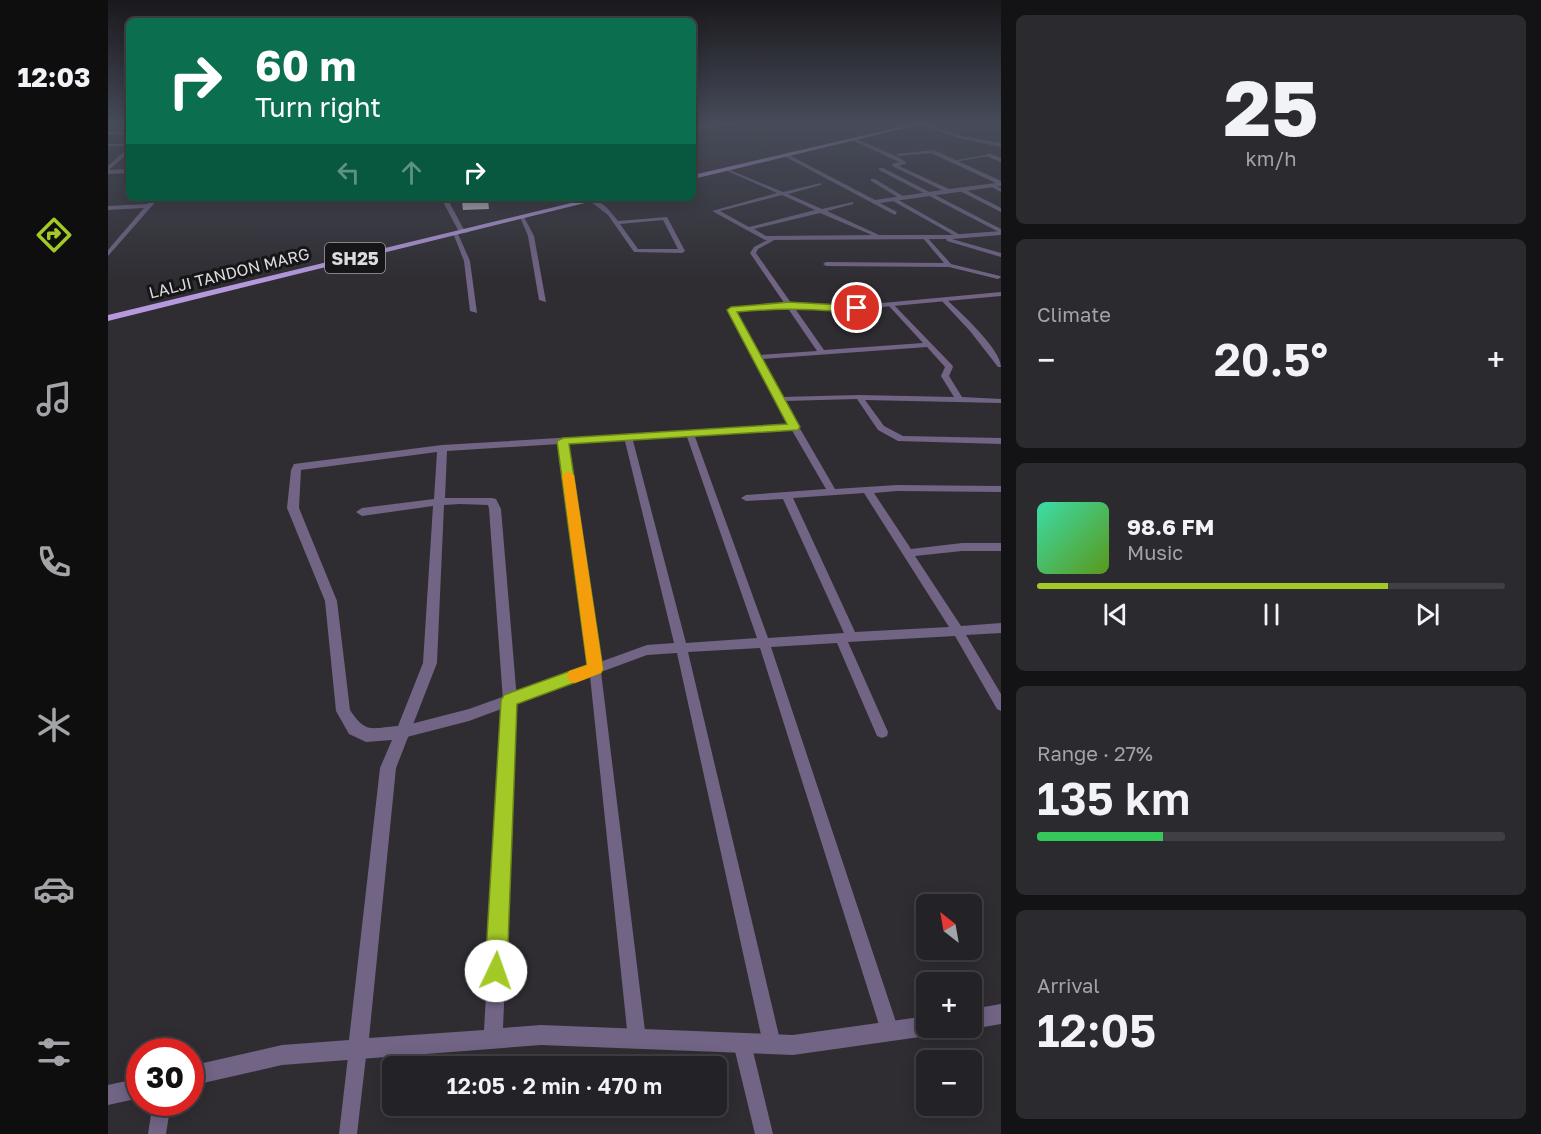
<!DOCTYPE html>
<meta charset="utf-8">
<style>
body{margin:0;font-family:"Golos Text",sans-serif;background:#2b2a2e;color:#f1f3f6;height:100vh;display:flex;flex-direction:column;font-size:22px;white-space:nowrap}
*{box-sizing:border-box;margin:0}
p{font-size:20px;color:#a3a4a7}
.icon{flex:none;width:33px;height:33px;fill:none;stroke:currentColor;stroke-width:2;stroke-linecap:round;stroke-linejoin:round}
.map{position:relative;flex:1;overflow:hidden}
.drawer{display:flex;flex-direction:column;gap:15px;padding:15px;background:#131315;width:540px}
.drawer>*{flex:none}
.banner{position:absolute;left:18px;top:18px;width:570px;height:183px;border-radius:9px;box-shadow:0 3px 15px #0003,0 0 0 2px #403f43;background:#0b6e4f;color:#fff;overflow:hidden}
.needle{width:39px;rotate:329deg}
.tools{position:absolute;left:808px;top:894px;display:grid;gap:12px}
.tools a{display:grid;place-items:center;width:66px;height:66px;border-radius:9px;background:#232226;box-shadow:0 3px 15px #0003,0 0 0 2px #403f43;font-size:30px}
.speed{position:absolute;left:18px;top:1038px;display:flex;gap:12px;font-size:30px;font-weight:700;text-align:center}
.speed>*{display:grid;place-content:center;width:78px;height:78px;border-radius:50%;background:#232226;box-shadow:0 3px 15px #0003,0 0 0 2px #403f43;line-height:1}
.speed .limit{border:9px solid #d22;background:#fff;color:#111}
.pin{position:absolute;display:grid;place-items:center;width:51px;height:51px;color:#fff;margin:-26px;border:3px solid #fff;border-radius:50%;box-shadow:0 2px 6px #0007}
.me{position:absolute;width:66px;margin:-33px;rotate:3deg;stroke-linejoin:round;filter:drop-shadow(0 0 4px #0008)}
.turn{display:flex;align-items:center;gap:21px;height:126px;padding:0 30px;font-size:27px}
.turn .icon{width:78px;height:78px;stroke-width:2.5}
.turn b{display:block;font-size:42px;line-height:51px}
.lanes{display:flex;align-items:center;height:57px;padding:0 30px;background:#0003;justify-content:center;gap:30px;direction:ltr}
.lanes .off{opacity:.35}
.big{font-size:45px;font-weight:600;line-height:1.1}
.drawer .widget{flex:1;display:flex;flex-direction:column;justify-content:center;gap:9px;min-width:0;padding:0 21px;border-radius:9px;background:#2b2a2e}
.drawer .dial{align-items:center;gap:0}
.dial b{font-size:78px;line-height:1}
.song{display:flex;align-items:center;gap:18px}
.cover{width:72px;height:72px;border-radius:9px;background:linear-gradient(135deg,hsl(160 70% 55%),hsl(90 70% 35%))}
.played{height:6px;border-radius:3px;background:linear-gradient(90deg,#a3c926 75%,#403f43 75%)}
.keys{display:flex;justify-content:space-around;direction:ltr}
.heat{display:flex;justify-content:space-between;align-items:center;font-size:33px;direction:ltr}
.charge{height:9px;border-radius:4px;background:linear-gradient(90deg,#34c759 27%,#403f43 0)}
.trip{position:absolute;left:274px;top:1056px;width:345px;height:60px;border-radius:9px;background:#232226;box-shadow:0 3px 15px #0003,0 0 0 2px #403f43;font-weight:600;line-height:60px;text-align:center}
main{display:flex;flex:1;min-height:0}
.menu{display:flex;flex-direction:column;width:108px;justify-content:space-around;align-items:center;background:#0e0e0f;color:#a3a4a7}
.menu .icon{width:42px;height:42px}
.menu .selected{color:#a3c926}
.menu b{font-size:27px;color:#f1f3f6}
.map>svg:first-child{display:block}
</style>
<main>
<nav class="menu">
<b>12:03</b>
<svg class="icon selected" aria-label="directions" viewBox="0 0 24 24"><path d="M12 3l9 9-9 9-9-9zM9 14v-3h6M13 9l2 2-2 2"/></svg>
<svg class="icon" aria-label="music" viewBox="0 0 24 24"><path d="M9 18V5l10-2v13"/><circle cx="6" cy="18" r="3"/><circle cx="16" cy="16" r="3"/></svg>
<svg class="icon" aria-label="phone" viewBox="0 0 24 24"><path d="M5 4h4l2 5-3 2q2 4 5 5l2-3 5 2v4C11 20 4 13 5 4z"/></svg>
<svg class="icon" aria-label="climate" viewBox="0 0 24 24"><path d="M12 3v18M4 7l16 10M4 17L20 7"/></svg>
<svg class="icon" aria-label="car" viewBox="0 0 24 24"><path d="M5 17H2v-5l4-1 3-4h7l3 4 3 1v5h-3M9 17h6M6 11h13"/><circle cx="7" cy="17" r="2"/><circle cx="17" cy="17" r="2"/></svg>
<svg class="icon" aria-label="filters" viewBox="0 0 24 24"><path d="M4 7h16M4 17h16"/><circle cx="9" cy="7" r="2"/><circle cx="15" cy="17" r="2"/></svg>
</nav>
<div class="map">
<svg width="893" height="1134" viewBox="0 0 893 1134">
<rect width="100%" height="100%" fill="#2f2d32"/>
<polygon fill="#cbc9cf" points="380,200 381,209 355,210 354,201"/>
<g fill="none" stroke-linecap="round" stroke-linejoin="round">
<g fill="#716485" fill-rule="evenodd">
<polygon points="618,124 627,124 585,130 585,128"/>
<rect x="0" y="132" width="21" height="2"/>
<rect x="0" y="144" width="21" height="2"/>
<polygon points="882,154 880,156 846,162 844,161"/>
<polygon points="771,168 775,168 893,229 893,233 771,170"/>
<polygon points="763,179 767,179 798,198 793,199 763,181"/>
<polygon points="882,184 893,188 893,192 882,186"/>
<polygon points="854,188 893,208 893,212 852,191"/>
<path d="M 478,198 C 493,198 502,211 510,221 L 559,217 L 577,251 L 574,253 L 526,252 L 500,215 ZM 555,220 L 570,249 L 530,249 L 512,224 Z"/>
<polygon points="783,198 787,198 854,236 849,237 783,200"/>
<polygon points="817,235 843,264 892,276 893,277 890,279 841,267 718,266 715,264 718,262 836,263 814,237"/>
<path d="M 665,237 L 670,238 L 650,249 L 648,253 L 716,350 L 815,343 L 781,306 L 786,305 L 844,365 L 845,367 L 841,376 L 854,397 L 893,399 L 893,403 L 757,400 L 776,426 L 795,436 L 893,438 L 893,444 L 790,441 L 770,430 L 749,399 L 676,401 L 727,489 L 789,485 L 893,486 L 893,492 L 789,491 L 766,493 L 803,549 L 854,543 L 893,543 L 893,551 L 854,551 L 807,556 L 853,626 L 893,623 L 893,633 L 858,635 L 893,694 L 893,711 L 889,709 L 847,636 L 740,642 L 780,732 L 779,736 L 774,738 L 769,736 L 729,643 L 663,647 L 791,1031 L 788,1037 L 782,1040 L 776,1037 L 773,1031 L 652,648 L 580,652 L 673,1044 L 670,1050 L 664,1053 L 658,1050 L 655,1044 L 569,653 L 539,655 L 493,672 L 538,1039 L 535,1045 L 529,1048 L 523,1045 L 520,1039 L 482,676 L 361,721 L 295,738 L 290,736 L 289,732 L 290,728 L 295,726 L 361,709 L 481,666 L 451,441 L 455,438 L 459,441 L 492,662 L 539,645 L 566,643 L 516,437 L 520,434 L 524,437 L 578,643 L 649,638 L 578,434 L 582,431 L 586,434 L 660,638 L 736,633 L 675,499 L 638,501 L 633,498 L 638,495 L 718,489 L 682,427 L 620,310 L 625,309 L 651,355 L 709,351 L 642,253 L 646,247 ZM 819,347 L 837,367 L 833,376 L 846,397 L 751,395 L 674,397 L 653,359 ZM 756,493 L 841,627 L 747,632 L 685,498 Z"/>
<path d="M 833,298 L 837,298 C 851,311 893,349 893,367 L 890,367 L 862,331 L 833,300 Z"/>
<polygon points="634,1034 640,1037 643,1043 665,1134 647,1134 625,1043 628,1037"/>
<polygon points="250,1039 256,1042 259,1048 249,1134 231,1134 241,1048 244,1042"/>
<polygon points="45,1102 63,1102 58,1134 40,1134"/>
</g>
<g fill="#716485" fill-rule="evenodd">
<polygon points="811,124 817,124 854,136 893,143 893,147 851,138"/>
<polygon points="746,138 792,158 799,163 791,166 841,189 888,183 823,153 791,156 788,154 826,150 893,181 893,186 772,203 789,212 787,215 674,155 679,154 767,200 834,190 784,166 784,164 791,162 744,140"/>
<polygon points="21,147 21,152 1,170 21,169 21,173 0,174 0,166"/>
<polygon points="880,153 893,158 893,162 878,156"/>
<path d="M 617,168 L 675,192 L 713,183 L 713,185 L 680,194 L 714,209 L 745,202 L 745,204 L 719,211 L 771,235 L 840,235 L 893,231 L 893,235 L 844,239 L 893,253 L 893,257 L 839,241 L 838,239 L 657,240 L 604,211 L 669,193 L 617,170 ZM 674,195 L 707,210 L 641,227 L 612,211 ZM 712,213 L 764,235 L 658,236 L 646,229 Z"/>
<polygon points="45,198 51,198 0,256 0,250 36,208 0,210 0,206 39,204"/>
<polygon points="333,198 339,198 355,228 360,232 359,233 350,230"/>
<polygon points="412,217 416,217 426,236 438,302 431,300 420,236"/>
<polygon points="345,233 350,234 362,261 369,313 362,311 356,261"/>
<polygon points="893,292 893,296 731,311 682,307 623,312 619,310 623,308 682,303 731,307"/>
<path d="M 686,424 L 691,427 L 689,429 L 339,451 L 337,498 L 384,498 L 388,499 L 393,509 L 409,700 L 395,1028 L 433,1025 L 685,1035 L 819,1016 L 819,1028 L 828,1028 L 826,1033 L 819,1036 L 685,1055 L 433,1045 L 174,1065 L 82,1086 L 82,1066 L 174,1045 L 241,1040 L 272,768 L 284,740 L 258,742 L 241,734 L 228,711 L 217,601 L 179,508 L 183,470 L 186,464 L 334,445 ZM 329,452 L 326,499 L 254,508 L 248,512 L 254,516 L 325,506 L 315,663 L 290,726 C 263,728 258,734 242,710 L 229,601 L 191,508 L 193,470 ZM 352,504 L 380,505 L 381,509 L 395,700 L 376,1030 L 261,1038 L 288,768 L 329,663 L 336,505 Z"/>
<polygon points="893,1004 893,1024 864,1029 861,1028 864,1028 864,1009"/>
<polygon points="32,1078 32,1098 0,1105 0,1085"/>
</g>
<g fill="#b599dc" fill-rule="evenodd">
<polygon points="805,124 814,124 585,179 585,175"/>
<polygon points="484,198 497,198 0,321 0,315"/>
</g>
</g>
<linearGradient id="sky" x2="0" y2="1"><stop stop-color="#1a191c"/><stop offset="0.44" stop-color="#474c5a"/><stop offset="1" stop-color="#474c5a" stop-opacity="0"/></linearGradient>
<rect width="893" height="282" fill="url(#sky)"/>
<path fill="#a3c926" stroke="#6a8319" stroke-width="1.5" d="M 682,302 C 694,303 748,305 753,308 C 747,312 735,312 726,311 C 690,308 665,309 629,312 L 692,427 L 690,430 L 461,444 L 495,669 L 493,673 L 409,704 L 399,971 L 395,979 L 388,982 L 380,979 L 377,971 L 393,700 L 396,695 L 479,665 L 449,441 L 455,438 L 679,424 L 619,310 L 623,307 Z"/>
<polygon fill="#f59e0b" points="460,471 466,475 495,669 493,673 467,683 461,681 459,676 461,671 479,665 454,475"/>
<g text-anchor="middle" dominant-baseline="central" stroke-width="6" stroke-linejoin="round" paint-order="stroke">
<g font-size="16" fill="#dcdbde" stroke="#161518">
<text transform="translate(121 273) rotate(-14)">LALJI TANDON MARG</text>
</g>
<rect fill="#161518" stroke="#a1a0a3" stroke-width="1.5" x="217" y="243" width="60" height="30" rx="4.5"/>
<g font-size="18" font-weight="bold" fill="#dcdbde">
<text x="247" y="258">SH25</text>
</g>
</g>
</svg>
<div class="tools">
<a><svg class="needle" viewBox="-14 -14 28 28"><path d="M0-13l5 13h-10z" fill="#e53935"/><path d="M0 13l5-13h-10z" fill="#a3a4a7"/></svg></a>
<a>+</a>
<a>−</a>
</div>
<div class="speed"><div class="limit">30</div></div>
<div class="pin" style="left:749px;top:308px;background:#d93025"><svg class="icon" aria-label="arrive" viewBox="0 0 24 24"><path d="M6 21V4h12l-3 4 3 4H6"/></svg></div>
<svg class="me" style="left:388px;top:971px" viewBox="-20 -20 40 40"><circle r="19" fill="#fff"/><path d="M0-13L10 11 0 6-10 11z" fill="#a3c926"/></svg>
<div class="trip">12:05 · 2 min · 470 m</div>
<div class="banner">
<div class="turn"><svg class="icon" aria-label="right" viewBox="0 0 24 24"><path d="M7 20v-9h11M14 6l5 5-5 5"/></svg><div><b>60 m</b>Turn right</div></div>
<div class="lanes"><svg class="icon off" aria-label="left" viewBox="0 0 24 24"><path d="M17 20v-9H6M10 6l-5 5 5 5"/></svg><svg class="icon off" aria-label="ahead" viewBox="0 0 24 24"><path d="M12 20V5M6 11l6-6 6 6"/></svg><svg class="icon" aria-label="right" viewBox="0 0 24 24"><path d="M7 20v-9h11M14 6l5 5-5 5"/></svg></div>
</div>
</div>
<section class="drawer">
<div class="widget dial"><b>25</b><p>km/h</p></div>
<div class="widget"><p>Climate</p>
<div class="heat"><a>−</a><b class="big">20.5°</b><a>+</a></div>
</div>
<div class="widget">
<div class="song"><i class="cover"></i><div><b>98.6 FM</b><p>Music</p></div></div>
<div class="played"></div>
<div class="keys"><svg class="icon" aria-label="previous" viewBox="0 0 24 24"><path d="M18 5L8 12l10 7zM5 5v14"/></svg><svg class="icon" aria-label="pause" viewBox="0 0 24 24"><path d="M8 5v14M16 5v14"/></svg><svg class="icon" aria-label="next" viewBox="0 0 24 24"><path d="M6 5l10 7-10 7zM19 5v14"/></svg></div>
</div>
<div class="widget"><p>Range · 27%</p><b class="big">135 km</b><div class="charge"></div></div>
<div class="widget"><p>Arrival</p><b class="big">12:05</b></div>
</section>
</main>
